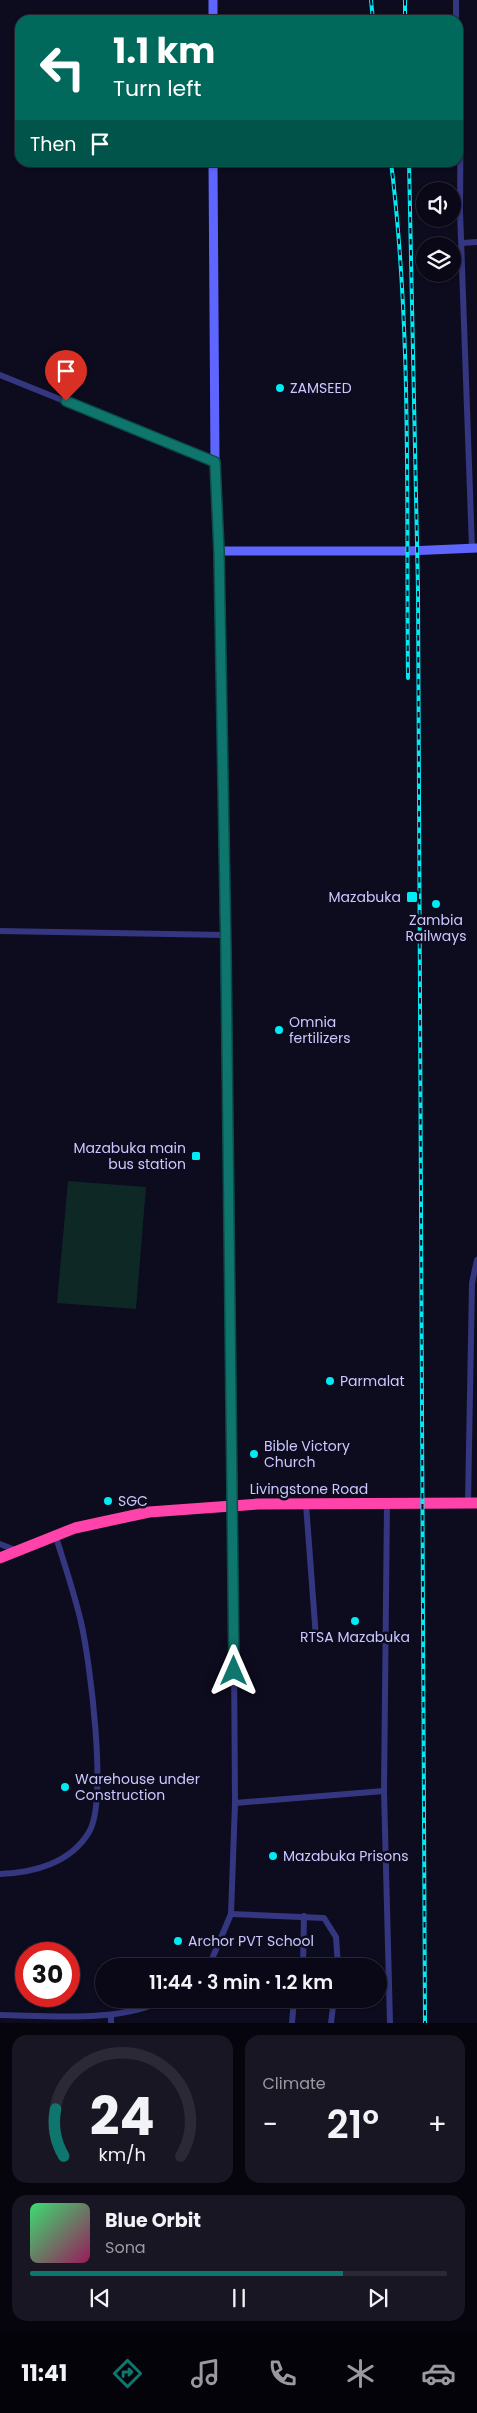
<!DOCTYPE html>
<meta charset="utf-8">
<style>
body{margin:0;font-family:Poppins,sans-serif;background:#181623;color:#f1f3f6;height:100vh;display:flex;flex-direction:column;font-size:19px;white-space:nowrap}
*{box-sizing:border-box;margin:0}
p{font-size:16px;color:#999aa1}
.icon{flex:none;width:28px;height:28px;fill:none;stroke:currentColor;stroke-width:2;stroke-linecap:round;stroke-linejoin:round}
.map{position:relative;height:2023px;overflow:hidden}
.details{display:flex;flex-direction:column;gap:12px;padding:12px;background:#06040c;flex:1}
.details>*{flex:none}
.banner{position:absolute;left:15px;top:15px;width:448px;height:152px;border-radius:15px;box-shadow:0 1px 4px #0004,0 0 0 1px #2a2935;background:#00695c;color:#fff;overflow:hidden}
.buttons{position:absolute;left:416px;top:182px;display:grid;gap:10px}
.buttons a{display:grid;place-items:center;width:45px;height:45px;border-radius:50%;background:#0a0816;box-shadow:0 1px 4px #0004,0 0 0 1px #2a2935;font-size:25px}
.speed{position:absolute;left:15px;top:1942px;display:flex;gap:10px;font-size:25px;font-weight:700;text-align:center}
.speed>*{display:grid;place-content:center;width:65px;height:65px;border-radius:50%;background:#0a0816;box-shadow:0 1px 4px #0004,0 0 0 1px #2a2935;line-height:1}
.speed .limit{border:8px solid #d22;background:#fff;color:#111}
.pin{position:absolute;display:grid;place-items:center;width:42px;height:42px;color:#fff;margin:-51px -21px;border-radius:50% 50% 50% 0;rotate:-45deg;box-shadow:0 0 5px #0007}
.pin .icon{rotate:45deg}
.me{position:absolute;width:55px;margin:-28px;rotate:0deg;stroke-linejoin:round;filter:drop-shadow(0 0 4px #0008)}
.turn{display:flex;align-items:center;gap:18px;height:105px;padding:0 15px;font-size:22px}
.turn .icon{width:65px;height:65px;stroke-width:2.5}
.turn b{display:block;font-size:35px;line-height:42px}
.then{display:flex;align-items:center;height:48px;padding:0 15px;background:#0003;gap:10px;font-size:19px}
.big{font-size:38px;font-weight:600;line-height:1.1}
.details .widget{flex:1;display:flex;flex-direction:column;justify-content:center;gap:8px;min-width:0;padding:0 18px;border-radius:15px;background:#181623}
.details .dial{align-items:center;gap:0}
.dial svg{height:130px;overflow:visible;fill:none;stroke:#2a2935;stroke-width:7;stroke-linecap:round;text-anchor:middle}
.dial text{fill:#f1f3f6;stroke:none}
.song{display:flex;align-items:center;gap:15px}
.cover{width:60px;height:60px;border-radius:8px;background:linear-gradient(135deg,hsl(140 70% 55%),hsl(330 70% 35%))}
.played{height:5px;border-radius:2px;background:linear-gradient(90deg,#0f766e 75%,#2a2935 75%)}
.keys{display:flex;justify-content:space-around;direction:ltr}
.heat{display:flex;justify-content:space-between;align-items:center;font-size:28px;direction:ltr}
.details .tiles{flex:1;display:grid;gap:12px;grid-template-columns:1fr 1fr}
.widget:last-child{grid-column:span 2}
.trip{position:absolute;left:95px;top:1958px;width:292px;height:50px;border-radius:25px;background:#0a0816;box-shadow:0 1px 4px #0004,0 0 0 1px #2a2935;font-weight:600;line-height:50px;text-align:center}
.tab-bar{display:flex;height:80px;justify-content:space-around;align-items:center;background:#040309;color:#999aa1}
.tab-bar .icon{width:35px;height:35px}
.tab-bar .active{color:#0f766e}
.tab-bar b{font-size:22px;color:#f1f3f6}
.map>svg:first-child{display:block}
</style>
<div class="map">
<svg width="477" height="2023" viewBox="0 0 477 2023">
<rect width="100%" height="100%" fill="#0d0b1e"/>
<polygon fill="#0e2825" points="68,1181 146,1187 136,1309 57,1303"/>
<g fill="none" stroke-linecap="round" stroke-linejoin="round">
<g stroke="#34367f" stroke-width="6">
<polyline points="456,0 456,20"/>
<polyline points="458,32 461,72 460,211 472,549"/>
<polyline points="462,243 477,242"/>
<polyline points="0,375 215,462"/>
<polyline points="0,931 225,935"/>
<polyline points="468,1503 472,1283 477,1260"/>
<polyline points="306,1504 316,1638"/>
<polyline points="387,1504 384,1791 390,2023"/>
<polyline points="0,1544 15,1550"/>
<polyline points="235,1803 384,1791"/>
<path d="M 0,1874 C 33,1873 71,1863 89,1832 C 108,1801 90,1661 81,1622 C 74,1592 64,1563 55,1534"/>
<polyline points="231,1914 324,1918 336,1937 338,1966"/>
<polyline points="209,1966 231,1914 235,1803 233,1505"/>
<polyline points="303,1966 304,1916"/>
<path d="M 0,2015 C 53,2016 118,2023 167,1999"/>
<polyline points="111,2015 111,2023"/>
<polyline points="292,2023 294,1999"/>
<polyline points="331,2023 334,1999"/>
</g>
<g stroke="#5f66ff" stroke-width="9">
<polyline points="213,0 213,20"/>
<polyline points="213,162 215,462 219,551 233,1505"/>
<polyline points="219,551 408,551 477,548"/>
</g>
<polyline stroke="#ff43aa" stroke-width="11" points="0,1558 75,1528 149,1512 258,1504 477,1503"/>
<g stroke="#00ebf3" stroke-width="4">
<g id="rail">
<polyline points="371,0 373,20"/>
<polyline points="405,0 405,20"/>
<path d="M 391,162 C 412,333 406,507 408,678"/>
<polyline points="409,162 418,591 425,2023"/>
</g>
</g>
<use href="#rail" stroke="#0d0b1e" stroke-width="2" stroke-dasharray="5.5" stroke-linecap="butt"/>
</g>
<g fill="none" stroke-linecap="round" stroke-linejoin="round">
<g stroke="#0a4d48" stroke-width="12">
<polyline id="route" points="66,401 215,462 219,551 226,954 234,1671"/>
</g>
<use href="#route" stroke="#0f766e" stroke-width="9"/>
</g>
<g fill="#00ebf3" stroke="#0d0b1e" stroke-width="2">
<circle cx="280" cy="388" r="5"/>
<rect x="406" y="891" width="12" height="12" rx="2.5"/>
<circle cx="436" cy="904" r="5"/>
<circle cx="279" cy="1030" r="5"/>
<rect x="191" y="1151" width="10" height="10" rx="2.5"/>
<circle cx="330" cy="1381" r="5"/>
<circle cx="254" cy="1454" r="5"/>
<circle cx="108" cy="1501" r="5"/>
<circle cx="355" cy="1621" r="5"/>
<circle cx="65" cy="1787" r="5"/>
<circle cx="273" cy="1856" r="5"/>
<circle cx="178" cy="1941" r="5"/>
</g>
<g text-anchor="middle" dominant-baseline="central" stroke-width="5" stroke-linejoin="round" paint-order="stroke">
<g font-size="14" fill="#cac8ff" stroke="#0d0b1e" text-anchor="start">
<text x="290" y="388">ZAMSEED</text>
<text x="401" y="897" text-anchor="end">Mazabuka</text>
<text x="436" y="920" text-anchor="middle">Zambia<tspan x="436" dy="16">Railways</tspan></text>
<text x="289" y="1022">Omnia<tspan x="289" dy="16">fertilizers</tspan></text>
<text x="186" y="1148" text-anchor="end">Mazabuka main<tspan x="186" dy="16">bus station</tspan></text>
<text x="340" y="1381">Parmalat</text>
<text x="264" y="1446">Bible Victory<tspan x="264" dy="16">Church</tspan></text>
<text x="118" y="1501">SGC</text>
<text x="355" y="1637" text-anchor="middle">RTSA Mazabuka</text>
<text x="75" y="1779">Warehouse under<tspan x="75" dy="16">Construction</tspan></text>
<text x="283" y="1856">Mazabuka Prisons</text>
<text x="188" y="1941">Archor PVT School</text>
</g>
<g font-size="14" fill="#cac8ff" stroke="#0d0b1e">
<text x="309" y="1489">Livingstone Road</text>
</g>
</g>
</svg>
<div class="buttons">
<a><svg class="icon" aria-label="sound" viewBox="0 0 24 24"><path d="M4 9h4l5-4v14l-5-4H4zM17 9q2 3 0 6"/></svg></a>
<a><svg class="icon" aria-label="layers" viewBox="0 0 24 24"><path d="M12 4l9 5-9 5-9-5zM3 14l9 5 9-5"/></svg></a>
</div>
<div class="speed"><div class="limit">30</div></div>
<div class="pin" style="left:66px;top:401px;background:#d93025"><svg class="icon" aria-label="arrive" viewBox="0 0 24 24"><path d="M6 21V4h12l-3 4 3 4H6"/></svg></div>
<svg class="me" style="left:234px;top:1671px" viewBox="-20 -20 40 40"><path d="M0-17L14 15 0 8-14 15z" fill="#0f766e" stroke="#fff" stroke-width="4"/></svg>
<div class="trip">11:44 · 3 min · 1.2 km</div>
<div class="banner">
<div class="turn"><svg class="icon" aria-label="left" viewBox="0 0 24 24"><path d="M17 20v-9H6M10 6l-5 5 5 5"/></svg><div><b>1.1 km</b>Turn left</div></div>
<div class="then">Then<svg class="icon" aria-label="arrive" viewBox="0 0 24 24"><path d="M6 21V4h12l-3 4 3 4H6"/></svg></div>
</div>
</div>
<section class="details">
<div class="tiles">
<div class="widget dial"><svg viewBox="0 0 100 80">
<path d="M14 69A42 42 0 1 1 86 69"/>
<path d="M14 69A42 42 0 0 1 9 40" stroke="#0f766e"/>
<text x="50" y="56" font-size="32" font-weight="700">24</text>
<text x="50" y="72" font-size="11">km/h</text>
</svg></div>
<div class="widget"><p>Climate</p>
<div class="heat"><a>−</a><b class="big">21°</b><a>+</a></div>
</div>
<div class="widget">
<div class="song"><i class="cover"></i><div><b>Blue Orbit</b><p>Sona</p></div></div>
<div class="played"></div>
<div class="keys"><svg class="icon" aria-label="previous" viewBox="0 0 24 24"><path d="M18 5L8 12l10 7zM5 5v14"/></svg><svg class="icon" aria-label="pause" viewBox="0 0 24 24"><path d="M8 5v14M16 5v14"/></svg><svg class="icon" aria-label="next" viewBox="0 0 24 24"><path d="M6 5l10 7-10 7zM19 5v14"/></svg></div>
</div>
</div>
</section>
<nav class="tab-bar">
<b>11:41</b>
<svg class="icon active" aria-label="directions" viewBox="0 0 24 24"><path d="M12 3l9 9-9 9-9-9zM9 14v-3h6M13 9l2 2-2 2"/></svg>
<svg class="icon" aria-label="music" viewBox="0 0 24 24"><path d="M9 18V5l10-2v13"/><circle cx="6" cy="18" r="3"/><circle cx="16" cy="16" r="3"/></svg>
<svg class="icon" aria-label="phone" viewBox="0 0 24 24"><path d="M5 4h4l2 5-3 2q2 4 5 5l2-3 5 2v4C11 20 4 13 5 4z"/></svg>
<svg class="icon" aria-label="climate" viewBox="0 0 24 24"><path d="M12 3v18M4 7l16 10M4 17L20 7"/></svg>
<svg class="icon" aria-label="car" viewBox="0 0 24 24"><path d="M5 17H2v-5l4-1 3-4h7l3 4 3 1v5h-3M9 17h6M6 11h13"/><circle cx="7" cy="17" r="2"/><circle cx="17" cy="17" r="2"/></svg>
</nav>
